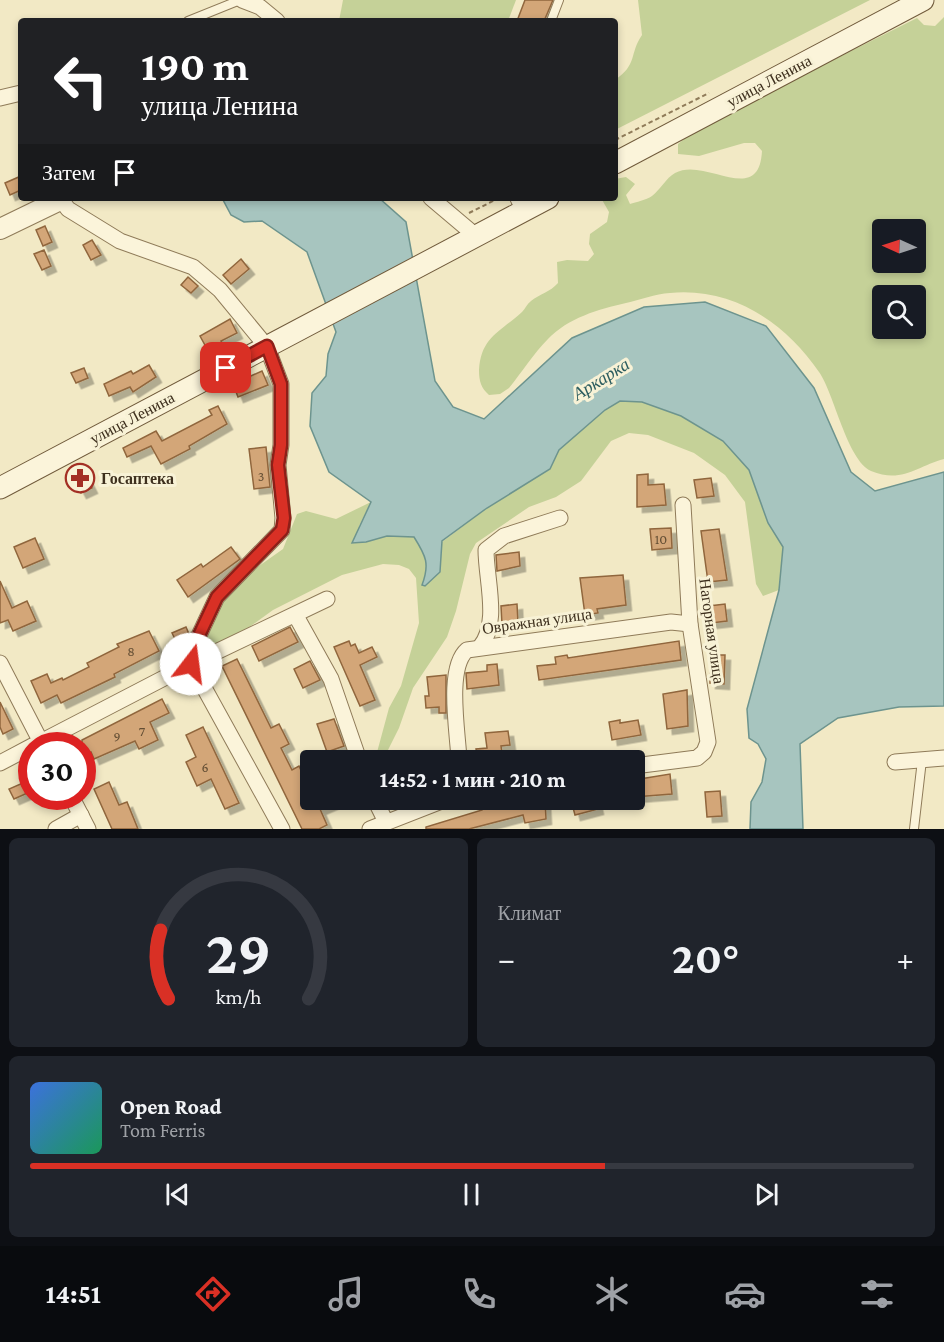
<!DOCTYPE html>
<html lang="ru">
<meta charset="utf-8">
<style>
body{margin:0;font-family:"Crimson Pro",serif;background:#20242c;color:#f1f3f6;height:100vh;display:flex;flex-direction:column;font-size:22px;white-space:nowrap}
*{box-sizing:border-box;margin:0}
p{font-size:20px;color:#9ea1a6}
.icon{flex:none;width:33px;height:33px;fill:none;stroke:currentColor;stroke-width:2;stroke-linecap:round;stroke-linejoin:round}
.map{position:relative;height:829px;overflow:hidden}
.details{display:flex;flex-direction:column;gap:9px;padding:9px;background:#0d0f14;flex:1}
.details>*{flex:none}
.guide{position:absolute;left:18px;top:18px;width:600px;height:183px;border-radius:6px;box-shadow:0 3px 9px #0003;background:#202124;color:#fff;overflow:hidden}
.needle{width:39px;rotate:273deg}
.fabs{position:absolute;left:872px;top:219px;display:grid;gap:12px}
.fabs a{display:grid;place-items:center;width:54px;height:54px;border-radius:6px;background:#171b24;box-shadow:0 3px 9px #0003;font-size:30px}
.speed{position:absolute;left:18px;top:732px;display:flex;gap:12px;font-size:30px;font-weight:700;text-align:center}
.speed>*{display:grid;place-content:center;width:78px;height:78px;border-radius:50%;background:#171b24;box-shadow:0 3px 9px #0003;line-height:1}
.speed .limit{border:9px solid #d22;background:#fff;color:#111}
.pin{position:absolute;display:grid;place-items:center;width:51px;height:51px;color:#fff;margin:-26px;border-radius:12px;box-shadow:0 3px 9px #0006}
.me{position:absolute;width:66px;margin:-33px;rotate:15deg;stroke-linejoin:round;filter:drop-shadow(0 0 4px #0008)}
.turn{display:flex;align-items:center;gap:21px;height:126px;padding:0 24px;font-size:27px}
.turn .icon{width:78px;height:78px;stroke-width:2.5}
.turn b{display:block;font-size:42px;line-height:51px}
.then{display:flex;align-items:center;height:57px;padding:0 24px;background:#0003;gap:12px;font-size:22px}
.big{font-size:45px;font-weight:700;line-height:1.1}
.details .card{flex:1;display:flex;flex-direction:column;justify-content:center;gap:9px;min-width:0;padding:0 21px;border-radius:9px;background:#20242c}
.details .dial{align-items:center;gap:0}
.dial svg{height:156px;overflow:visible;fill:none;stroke:#363941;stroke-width:7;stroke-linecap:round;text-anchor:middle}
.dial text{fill:#f1f3f6;stroke:none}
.song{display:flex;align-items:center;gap:18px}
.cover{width:72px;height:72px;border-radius:9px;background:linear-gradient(135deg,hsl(220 70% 55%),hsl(150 70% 35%))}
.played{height:6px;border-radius:3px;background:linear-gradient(90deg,#d93025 65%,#363941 65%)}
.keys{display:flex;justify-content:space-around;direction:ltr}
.heat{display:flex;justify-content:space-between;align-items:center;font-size:33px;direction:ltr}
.details .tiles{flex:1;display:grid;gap:9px;grid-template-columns:1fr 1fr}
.card:last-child{grid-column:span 2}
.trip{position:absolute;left:300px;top:750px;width:345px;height:60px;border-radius:6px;background:#171b24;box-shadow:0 3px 9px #0003;font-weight:700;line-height:60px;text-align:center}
.tab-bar{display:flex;height:96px;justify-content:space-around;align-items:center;background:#090b0e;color:#9ea1a6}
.tab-bar .icon{width:42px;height:42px}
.tab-bar .current{color:#d93025}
.tab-bar b{font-size:27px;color:#f1f3f6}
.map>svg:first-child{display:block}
</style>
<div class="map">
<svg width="944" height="829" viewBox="0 0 944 829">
<defs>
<filter id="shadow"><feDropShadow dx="5.5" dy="5.5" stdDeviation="0" flood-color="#0004"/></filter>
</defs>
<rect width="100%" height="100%" fill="#f2e9c5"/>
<g fill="#c5d198" fill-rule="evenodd">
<polygon points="343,0 516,0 508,21 339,21"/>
<path d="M 638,0 L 870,0 L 615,130 L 615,80 C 638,64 629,54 642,35 Z"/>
<path d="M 944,17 L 944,459 C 917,466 902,484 871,471 C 847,460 834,393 819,372 C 785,322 732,287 670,293 C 655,294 640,300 626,303 C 599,309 568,318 548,339 C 534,353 522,372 509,388 L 500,394 L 489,395 C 481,388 479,381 479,370 C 481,337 500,332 522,312 C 525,309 527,304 531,301 C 540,294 550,292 558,283 L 557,262 L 567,260 L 588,261 L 594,254 L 589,244 L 590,234 L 607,222 L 609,212 L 601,198 L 615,198 L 615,179 L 626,177 L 635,184 L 626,195 L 630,204 C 636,202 646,200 652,196 C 660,190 666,178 675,173 C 705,156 759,208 762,151 L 755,143 L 744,143 L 699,156 L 678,154 L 678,144 L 699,127 L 917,18 L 924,25 L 935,26 ZM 882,230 L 915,230 L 915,262 L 882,262 ZM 882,296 L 915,296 L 915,328 L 882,328 Z"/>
<path d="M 620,401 L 642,402 L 681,416 L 723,441 L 749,470 L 768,523 L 783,547 L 779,590 L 763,596 L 756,584 L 745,502 L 725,475 L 694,453 L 648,435 L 629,433 L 611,441 L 581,481 L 556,497 L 529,507 L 476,543 L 470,554 L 456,611 L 447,637 L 413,688 L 399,728 L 383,760 L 377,760 L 376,756 L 389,708 L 401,686 L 419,623 L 416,578 L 409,569 L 399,565 L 383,564 L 342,575 L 273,610 L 241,633 L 204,649 L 200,646 L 223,599 L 245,576 L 283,549 L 297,514 L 306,511 L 336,519 L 371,502 L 359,526 L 366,542 L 387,536 L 414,537 C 426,555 430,563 422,585 L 425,586 L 440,572 L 442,542 L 487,508 L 550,469 L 559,450 L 605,410 Z"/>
</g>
<path fill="#a7c5bf" stroke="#6d948e" stroke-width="1.5" d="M 216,198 L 379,198 L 406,222 L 435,381 L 453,407 L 484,419 L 572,338 L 644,307 L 705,302 L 766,326 L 814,388 L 851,472 L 875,491 L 944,472 L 944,706 L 899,707 L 838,718 L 800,744 L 803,829 L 750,829 L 751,802 L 762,782 L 766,759 L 758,744 L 749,738 L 747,709 L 779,590 L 783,547 L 768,523 L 749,470 L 723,441 L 681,416 L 642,402 L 620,401 L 605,410 L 559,450 L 550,469 L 487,508 L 442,541 L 440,572 L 425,586 L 422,585 C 430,564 426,556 414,537 L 387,536 L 366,542 L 352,543 L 371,502 L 329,472 L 310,426 L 312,393 L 326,376 L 328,354 L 336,332 L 307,252 L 262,221 L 244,222 L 231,215 L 223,200 Z"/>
<g fill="#d3a678" stroke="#90663d" stroke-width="1.5" filter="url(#shadow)">
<polygon points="525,0 553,0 544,21 517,21"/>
<polygon points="21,176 21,190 10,195 5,183"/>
<polygon points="45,226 52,242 43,246 36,230"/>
<polygon points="92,240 101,255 91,260 83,245"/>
<polygon points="44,250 51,266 42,270 34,254"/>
<polygon points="241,259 249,269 231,284 223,275"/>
<polygon points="188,277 198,286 191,293 181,285"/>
<polygon points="230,319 237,333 221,341 223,344 213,349 210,344 206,347 200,336"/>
<polygon points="149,365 156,377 133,392 130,387 109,396 104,384 131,371 133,374"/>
<polygon points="84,368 88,378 76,383 71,373"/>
<polygon points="262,371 268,385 238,397 233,384"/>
<polygon points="218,406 227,424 189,446 190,449 161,464 151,446 127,457 123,448 156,431 162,441 212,415 209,410"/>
<polygon points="266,447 270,487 254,489 249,449"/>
<polygon points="83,470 92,488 81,493 72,476"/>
<polygon points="648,474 648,485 664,484 666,505 637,507 637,475"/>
<polygon points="711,478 714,496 697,498 694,480"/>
<polygon points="671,528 672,548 652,550 650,529"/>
<polygon points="719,529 727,580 708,582 701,531"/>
<polygon points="35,538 44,559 23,568 14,547"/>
<polygon points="231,547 240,559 188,597 177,580 201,564 203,567"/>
<polygon points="519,552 520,566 497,571 496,555"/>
<polygon points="623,575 626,605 597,609 598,613 585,615 580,578"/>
<polygon points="0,581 12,608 27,601 36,621 13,631 8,620 0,623"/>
<polygon points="517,604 518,623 502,625 501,606"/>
<polygon points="725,604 727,621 711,623 709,606"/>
<polygon points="186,627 189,634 187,638 177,643 172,633"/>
<polygon points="290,627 298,642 259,661 252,646"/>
<polygon points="149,631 159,651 114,674 115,677 61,703 57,695 41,703 31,681 47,674 51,683 62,678 63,680 89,667 87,663 119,647 117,644"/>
<polygon points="349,641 351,646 355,644 359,653 372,647 377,657 360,665 375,700 360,706 334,647"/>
<polygon points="679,641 681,660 539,680 537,666 556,664 555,657 567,655 568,658"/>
<polygon points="711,655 725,655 724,684 710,683"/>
<polygon points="237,659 271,728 279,724 289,744 281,748 292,770 299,766 310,790 310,800 341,800 320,809 327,825 319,829 302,829 222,666"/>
<polygon points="310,661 320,680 303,688 294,669"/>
<polygon points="497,664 499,685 467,689 466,673 487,671 487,665"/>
<polygon points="446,675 446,713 439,713 439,707 426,708 425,696 429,696 427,677"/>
<polygon points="687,690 688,726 667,729 663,694"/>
<polygon points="162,699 169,713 150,722 158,740 139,749 135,741 94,759 91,752 82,756 82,740"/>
<polygon points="0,702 13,729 3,734 0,727"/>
<polygon points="334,719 344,746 327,752 317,724"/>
<polygon points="620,720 620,723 638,720 641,735 612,740 609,722"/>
<polygon points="203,727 239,803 225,809 211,779 197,786 186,762 196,757 186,735"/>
<polygon points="508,731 510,745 501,746 503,760 478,760 476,749 487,748 485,733"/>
<polygon points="670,774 672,794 634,797 634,780"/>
<polygon points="32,779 32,791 14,799 9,789"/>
<polygon points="109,782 119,805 127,802 138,829 112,829 94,789"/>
<polygon points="720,791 722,816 707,817 705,792"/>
<polygon points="504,800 507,809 545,800 546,819 525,823 523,815 469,829 426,829 426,827 482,810 481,805"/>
<polygon points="571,800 596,800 598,809 575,815"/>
</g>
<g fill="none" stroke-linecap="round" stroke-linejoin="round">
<g stroke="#8f7b59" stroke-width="10">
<g id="service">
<polyline points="188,21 240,0"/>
<polyline points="551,21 559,0"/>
<polyline points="514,198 520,211"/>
<polyline points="914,829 922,760"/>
</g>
</g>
<g stroke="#8f7b59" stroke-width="17">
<g id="minor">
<polyline points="242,0 260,7 277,21"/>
<polyline points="0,98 21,93"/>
<polyline points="60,198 68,209 120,241 193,267 220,290 267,347 281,384 281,445 278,465 283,518 282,530 217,597 195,644 191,664 282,829"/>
<polyline points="431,198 476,236"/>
<polyline points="296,616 331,679 359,760"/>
<path d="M 480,647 C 500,623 486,580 486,550 L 504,536 L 560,518"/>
<polyline points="0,663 43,746"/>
<polyline points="33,746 191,664 327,599"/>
<path d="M 459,760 C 458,733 446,668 467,650 L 671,622 L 690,624"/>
<polyline points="895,762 944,758"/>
<polyline points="0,763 32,746"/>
<polyline points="634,766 697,758 704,752 708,742 690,624 683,505"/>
<polyline points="71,796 88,829"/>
<polyline points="375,800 386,822"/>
<polyline points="56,829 81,815"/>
<polyline points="370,829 444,800"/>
</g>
</g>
<g stroke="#8f7b59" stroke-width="22">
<polyline id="tertiary" points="0,229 60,200"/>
</g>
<g stroke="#715b3c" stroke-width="23">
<g id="secondary">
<polyline points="615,163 923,0"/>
<polyline points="0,488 548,198"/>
</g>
</g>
<g stroke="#8f7b59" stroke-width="2" stroke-dasharray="4.5 3" stroke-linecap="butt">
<polyline points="615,140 709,93"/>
<polyline points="469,213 499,198"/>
</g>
<use href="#service" stroke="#fbf4da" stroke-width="8"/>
<use href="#minor" stroke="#fbf4da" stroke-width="15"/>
<use href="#tertiary" stroke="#fbf4da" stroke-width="20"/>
<use href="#secondary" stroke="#fbf4da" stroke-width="21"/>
</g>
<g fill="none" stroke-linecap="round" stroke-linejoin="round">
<g stroke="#8d1f18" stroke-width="15">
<polyline id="route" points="191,664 195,644 217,597 282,530 284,518 278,465 281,445 281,384 267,346 226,368"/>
</g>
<use href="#route" stroke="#d93025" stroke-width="10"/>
</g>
<defs>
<g id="pharmacy-ring" transform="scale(1.5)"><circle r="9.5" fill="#f8f2d6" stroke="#a32f24" stroke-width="1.5"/><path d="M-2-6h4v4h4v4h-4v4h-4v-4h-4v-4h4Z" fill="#a32f24"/></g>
</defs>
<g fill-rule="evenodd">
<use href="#pharmacy-ring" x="80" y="478"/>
</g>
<g text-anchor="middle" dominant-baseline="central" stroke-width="6" stroke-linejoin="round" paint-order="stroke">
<g font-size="14" fill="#634e34">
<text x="261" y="476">3</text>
<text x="661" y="539">10</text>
<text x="131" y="651">8</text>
<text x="142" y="731">7</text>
<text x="117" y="736">9</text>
<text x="205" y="767">6</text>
</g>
<g font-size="16" fill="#3e301e" stroke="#f8f2d6">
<text transform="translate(769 81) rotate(-28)">улица Ленина</text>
<text transform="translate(132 418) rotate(-28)">улица Ленина</text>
<text transform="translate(537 621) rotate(-8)">Овражная улица</text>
<text transform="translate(712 631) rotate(82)">Нагорная улица</text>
</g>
<g font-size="16" font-weight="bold" fill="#3e301e" stroke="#f8f2d6" text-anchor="start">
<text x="101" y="478">Госаптека</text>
</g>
<g font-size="18" font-style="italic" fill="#2c5d5f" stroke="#f8f2d6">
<text transform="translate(601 379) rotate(-32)">Аркарка</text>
</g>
</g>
</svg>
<div class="fabs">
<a><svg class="needle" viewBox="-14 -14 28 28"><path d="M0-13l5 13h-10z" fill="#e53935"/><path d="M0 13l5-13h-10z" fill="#9ea1a6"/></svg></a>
<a><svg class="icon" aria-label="search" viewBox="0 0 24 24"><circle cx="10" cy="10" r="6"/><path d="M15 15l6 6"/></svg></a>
</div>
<div class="speed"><div class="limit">30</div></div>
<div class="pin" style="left:226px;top:368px;background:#d93025"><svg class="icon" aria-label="arrive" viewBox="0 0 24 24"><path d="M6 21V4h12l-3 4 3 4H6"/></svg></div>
<svg class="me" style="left:191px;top:664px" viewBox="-20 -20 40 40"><circle r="19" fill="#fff"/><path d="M0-13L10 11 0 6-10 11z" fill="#d93025"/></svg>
<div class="trip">14:52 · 1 мин · 210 m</div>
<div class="guide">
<div class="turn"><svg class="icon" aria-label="left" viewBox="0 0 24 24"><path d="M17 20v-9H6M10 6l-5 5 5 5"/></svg><div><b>190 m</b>улица Ленина</div></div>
<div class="then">Затем<svg class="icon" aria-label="arrive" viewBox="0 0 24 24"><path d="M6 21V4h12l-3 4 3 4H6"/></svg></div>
</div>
</div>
<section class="details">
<div class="tiles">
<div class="card dial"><svg viewBox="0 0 100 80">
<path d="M14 69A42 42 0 1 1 86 69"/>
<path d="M14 69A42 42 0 0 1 10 34" stroke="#d93025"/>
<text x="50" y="56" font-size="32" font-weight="700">29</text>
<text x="50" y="72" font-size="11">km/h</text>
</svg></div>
<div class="card"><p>Климат</p>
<div class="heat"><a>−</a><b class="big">20°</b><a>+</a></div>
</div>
<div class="card">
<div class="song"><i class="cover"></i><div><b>Open Road</b><p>Tom Ferris</p></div></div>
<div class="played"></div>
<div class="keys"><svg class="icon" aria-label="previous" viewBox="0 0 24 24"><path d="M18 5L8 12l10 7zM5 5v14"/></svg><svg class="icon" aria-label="pause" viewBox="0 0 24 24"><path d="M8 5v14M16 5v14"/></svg><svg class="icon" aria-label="next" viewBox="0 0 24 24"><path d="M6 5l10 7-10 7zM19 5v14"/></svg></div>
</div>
</div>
</section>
<nav class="tab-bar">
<b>14:51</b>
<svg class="icon current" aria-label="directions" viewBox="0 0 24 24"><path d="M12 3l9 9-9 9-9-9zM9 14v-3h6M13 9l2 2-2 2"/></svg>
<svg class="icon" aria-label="music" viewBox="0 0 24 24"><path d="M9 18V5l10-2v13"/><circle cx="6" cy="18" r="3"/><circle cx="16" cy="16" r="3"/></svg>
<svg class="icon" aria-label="phone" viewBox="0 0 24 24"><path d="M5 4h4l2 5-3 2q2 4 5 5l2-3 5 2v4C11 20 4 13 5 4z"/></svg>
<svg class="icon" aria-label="climate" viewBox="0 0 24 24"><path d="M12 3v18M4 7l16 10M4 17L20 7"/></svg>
<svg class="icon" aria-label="car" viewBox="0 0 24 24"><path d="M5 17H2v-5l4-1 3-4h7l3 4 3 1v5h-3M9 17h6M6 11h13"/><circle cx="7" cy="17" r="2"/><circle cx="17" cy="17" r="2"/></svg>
<svg class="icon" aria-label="filters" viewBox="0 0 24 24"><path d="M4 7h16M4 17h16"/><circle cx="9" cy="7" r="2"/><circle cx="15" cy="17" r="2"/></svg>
</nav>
